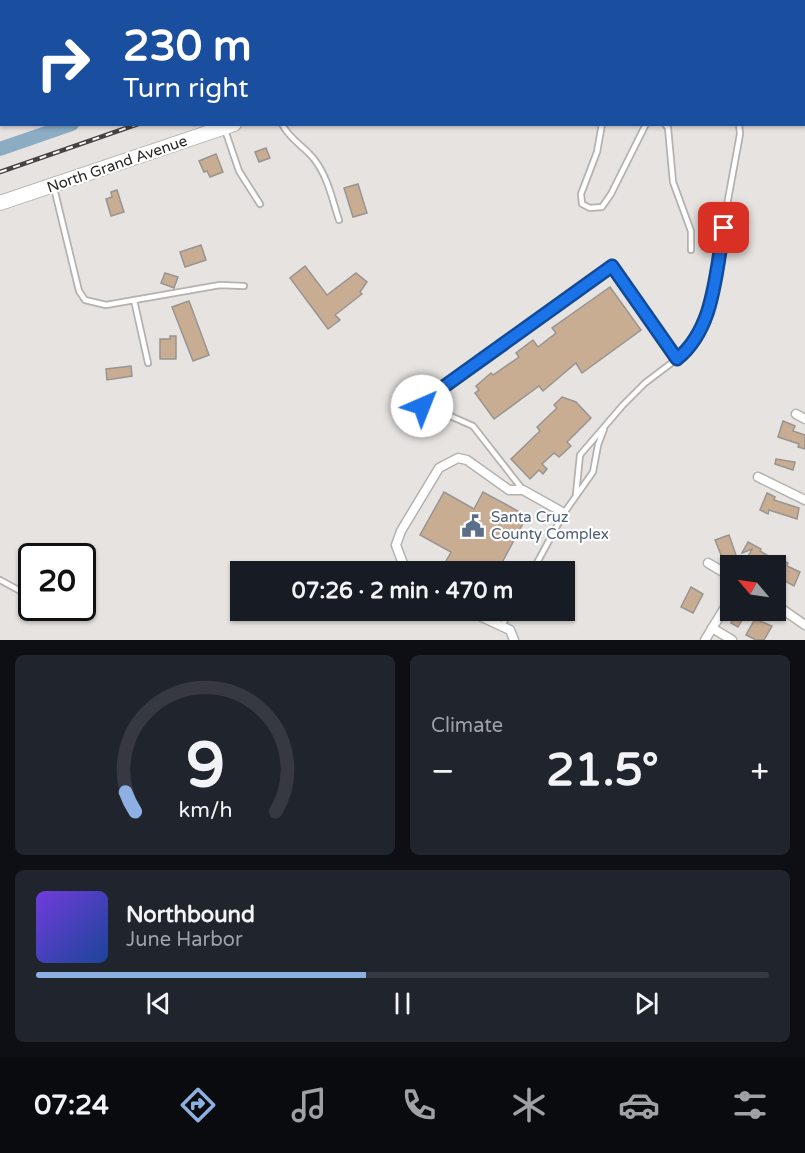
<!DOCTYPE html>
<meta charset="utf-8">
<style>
body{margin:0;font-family:"Varela Round",sans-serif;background:#20242c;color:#f1f3f6;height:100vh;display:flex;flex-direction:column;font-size:22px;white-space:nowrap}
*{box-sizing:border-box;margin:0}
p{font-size:20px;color:#9ea1a6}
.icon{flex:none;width:33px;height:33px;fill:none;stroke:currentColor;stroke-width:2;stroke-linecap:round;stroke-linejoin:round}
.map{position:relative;height:640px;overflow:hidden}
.sheet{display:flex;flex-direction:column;gap:15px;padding:15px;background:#0d0f14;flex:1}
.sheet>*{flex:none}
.top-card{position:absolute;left:0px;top:0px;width:806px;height:126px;box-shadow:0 2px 4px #0004;background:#1a4fa0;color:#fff;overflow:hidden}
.needle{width:39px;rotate:299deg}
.fabs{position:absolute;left:720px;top:555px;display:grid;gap:12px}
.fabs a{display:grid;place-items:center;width:66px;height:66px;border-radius:0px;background:#171b24;box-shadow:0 2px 4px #0004;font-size:30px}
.speed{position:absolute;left:18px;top:543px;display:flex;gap:12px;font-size:30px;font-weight:700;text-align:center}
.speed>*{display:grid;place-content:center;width:78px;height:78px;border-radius:50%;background:#171b24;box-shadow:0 2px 4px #0004;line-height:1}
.speed .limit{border:3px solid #111;border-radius:9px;background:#fff;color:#111}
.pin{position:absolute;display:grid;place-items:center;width:51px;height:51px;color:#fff;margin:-26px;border-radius:12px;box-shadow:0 3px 9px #0006}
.me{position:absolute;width:66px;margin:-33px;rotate:44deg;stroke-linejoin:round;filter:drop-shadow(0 0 4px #0008)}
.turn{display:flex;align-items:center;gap:21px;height:126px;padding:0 24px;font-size:27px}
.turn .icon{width:78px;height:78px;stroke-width:2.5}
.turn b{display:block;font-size:42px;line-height:51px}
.big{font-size:45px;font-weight:700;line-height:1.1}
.sheet .widget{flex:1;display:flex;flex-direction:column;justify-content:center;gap:9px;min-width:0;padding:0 21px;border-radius:9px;background:#20242c}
.sheet .dial{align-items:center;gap:0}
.dial svg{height:156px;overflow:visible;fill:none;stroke:#363941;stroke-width:7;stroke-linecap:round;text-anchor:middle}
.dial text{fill:#f1f3f6;stroke:none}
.song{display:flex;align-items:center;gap:18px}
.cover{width:72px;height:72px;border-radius:9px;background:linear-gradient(135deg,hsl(260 70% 55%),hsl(220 70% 35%))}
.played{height:6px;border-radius:3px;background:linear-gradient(90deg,#8cb0e1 45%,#363941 45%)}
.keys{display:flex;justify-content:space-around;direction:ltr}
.heat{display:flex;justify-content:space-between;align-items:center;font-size:33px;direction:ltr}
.sheet .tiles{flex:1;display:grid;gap:15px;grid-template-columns:1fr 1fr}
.widget:last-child{grid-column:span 2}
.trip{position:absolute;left:230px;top:561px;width:345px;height:60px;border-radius:0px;background:#171b24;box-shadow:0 2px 4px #0004;font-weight:700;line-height:60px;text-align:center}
.tabs{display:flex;height:96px;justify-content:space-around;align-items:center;background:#090b0e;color:#9ea1a6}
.tabs .icon{width:42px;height:42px}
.tabs .active{color:#8cb0e1}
.tabs b{font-size:27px;color:#f1f3f6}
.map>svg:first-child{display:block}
</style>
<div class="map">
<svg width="805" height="640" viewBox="0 0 805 640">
<rect width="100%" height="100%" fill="#e7e3e0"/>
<polygon fill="#b9d2c5" points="0,0 358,0 2,2 0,123"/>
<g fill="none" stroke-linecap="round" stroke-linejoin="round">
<g stroke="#8cacc4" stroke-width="14">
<polyline points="436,2 440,0"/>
<polyline points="0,149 72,124"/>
</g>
</g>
<g fill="#c9ad92" stroke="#989491" stroke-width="1.5">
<polygon points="266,148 270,158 259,162 255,152"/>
<polygon points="216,154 223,172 210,177 207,171 204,172 199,161"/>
<polygon points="358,184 367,213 353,217 344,188"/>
<polygon points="117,190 124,212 111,216 106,199 112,197 111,192"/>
<polygon points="201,245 206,260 185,267 180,252"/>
<polygon points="305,266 327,295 356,273 367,282 360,292 362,294 335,315 340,320 328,329 290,278"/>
<polygon points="165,273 178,277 174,288 161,283"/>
<polygon points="610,287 641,330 582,373 576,363 543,391 539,386 494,419 475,393 479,390 476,386 491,373 493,375 519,357 516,353 533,340 538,347 556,333 552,328"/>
<polygon points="189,301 209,355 193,361 172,307"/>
<polygon points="170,336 176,336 176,359 160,359 160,339 170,339"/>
<polygon points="131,366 132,376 107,380 106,369"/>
<polygon points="562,397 576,402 591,418 567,442 571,446 559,457 554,453 542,464 547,469 543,474 539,470 530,479 511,459 540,431 537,427 557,408 554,405"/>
<polygon points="783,421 795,426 793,431 805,435 805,449 798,447 799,444 778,437"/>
<polygon points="776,459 795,462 793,470 775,464"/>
<polygon points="444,492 474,509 483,492 527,516 497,572 440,572 451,552 420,535"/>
<polygon points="767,493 775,497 774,500 799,508 797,519 769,510 768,514 760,510"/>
<polygon points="729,535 736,555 723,560 715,540"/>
<polygon points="748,542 761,549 760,551 780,563 781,559 788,563 787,566 800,572 794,586 776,576 776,566 751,566 745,562 752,549 742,553"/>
<polygon points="691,587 703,594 693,613 681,607"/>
<polygon points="738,610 746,613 738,627 731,623"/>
<polygon points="755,619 772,626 764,640 756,640 746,635"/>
</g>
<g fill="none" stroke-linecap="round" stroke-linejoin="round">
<g stroke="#b5b2ae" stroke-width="8">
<g id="service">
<polyline points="651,0 651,2"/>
<polyline points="756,0 757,2"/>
<polyline points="804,87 805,88"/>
<path d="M 282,124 C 290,140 304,146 314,159 C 328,177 332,199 339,220"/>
<polyline points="602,124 597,152 581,194 582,204 590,208 602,207 611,194 646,124"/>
<polyline points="665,124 668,128 673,182 691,231 691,250"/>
<polyline points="225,130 239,171 260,204"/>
<polyline points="54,188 79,291 85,300 106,305 220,285 244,286"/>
<polyline points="134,300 148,363"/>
<circle cx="432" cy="403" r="11"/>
<polyline points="435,393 612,266 677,359"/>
<polyline points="439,411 473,426 523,490"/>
<polyline points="576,494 580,455 623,405 645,383 686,352 701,333 707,314 740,134 739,124"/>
<polyline points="532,572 564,513 593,472 598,445 604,429"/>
<polyline points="0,580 24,593"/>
<polyline points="502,626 510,610"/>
</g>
</g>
<g stroke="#b5b2ae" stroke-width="11">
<g id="minor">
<polyline points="796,414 805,419"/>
<polyline points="758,477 805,500"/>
<polyline points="708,563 730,576"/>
<polyline points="406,572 396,545 401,531 439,468 458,458 467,460 509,490 523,490 564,513"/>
<polyline points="776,605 805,625"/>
<polyline points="467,610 510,630 514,640"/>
<polyline points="712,628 732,640"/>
<polyline points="705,640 730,599"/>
</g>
</g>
<g stroke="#b5b2ae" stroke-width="16">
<g id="primary">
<polyline points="590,2 594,0"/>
<polyline points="0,203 234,124"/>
</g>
</g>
<use href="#service" stroke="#fff" stroke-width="4.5"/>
<use href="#minor" stroke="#fff" stroke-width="8"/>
<use href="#primary" stroke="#fff" stroke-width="14"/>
<g stroke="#454342" stroke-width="4.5">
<g id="rail">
<polyline points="499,2 504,0"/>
<polyline points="0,172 138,124"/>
</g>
</g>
<use href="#rail" stroke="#fff" stroke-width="2" stroke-dasharray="7" stroke-linecap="butt"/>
</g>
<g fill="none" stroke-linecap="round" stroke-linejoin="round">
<g stroke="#114b97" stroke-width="15">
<path id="route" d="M 422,406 L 426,394 L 435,393 L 612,266 L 677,359 C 715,328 715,273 724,228"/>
</g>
<use href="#route" stroke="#1a73e8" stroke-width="10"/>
</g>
<defs>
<g id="civic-bare" transform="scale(1.8)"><path d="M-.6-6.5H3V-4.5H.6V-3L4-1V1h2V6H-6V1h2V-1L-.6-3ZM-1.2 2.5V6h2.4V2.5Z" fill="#5c6f8a" stroke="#fff" stroke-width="2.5" paint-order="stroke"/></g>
</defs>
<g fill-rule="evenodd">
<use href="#civic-bare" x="473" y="526"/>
</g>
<g text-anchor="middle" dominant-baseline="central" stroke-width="4.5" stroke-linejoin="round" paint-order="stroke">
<g font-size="15" fill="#2a2827" stroke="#fff">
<text transform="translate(117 164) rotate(-19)">North Grand Avenue</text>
</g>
<g font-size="15" fill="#4e5e75" stroke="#fff" text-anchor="start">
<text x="491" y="517">Santa Cruz<tspan x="491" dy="17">County Complex</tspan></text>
</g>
</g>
</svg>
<div class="fabs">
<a><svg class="needle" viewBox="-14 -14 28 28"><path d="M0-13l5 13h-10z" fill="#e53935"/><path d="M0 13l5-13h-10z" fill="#9ea1a6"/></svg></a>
</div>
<div class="speed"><div class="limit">20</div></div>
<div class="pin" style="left:724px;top:228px;background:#d93025"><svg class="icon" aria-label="arrive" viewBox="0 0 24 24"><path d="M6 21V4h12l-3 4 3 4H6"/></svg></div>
<svg class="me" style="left:422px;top:406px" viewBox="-20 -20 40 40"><circle r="19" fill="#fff"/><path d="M0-13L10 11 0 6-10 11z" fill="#1a73e8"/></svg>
<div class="trip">07:26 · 2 min · 470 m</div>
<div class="top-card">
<div class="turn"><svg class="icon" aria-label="right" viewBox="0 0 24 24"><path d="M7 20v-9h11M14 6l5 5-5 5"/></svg><div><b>230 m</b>Turn right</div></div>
</div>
</div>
<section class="sheet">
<div class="tiles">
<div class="widget dial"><svg viewBox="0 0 100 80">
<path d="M14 69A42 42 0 1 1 86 69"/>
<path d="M14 69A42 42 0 0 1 9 59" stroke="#8cb0e1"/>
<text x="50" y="56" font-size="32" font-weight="700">9</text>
<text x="50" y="72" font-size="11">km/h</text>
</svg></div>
<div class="widget"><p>Climate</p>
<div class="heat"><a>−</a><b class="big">21.5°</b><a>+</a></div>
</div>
<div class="widget">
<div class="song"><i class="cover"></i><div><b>Northbound</b><p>June Harbor</p></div></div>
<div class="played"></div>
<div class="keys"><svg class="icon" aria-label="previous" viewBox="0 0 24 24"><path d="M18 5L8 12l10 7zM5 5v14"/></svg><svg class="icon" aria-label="pause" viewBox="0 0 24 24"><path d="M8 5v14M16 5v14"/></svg><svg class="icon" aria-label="next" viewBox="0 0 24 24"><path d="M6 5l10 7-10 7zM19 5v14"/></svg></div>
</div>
</div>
</section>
<nav class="tabs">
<b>07:24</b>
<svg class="icon active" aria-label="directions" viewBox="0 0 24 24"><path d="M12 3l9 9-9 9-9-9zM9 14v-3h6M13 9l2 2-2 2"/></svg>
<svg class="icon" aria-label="music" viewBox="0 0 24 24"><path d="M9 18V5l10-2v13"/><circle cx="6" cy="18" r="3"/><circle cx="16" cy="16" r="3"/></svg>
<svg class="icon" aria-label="phone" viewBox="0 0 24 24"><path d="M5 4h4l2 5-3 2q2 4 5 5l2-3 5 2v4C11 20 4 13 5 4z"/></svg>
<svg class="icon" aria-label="climate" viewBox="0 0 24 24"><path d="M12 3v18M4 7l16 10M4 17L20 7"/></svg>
<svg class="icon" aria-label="car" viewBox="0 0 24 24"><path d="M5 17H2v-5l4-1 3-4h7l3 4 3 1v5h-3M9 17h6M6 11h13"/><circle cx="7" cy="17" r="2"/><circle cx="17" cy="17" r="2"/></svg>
<svg class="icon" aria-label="filters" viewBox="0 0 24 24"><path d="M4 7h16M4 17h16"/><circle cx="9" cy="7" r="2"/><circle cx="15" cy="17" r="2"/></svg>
</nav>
